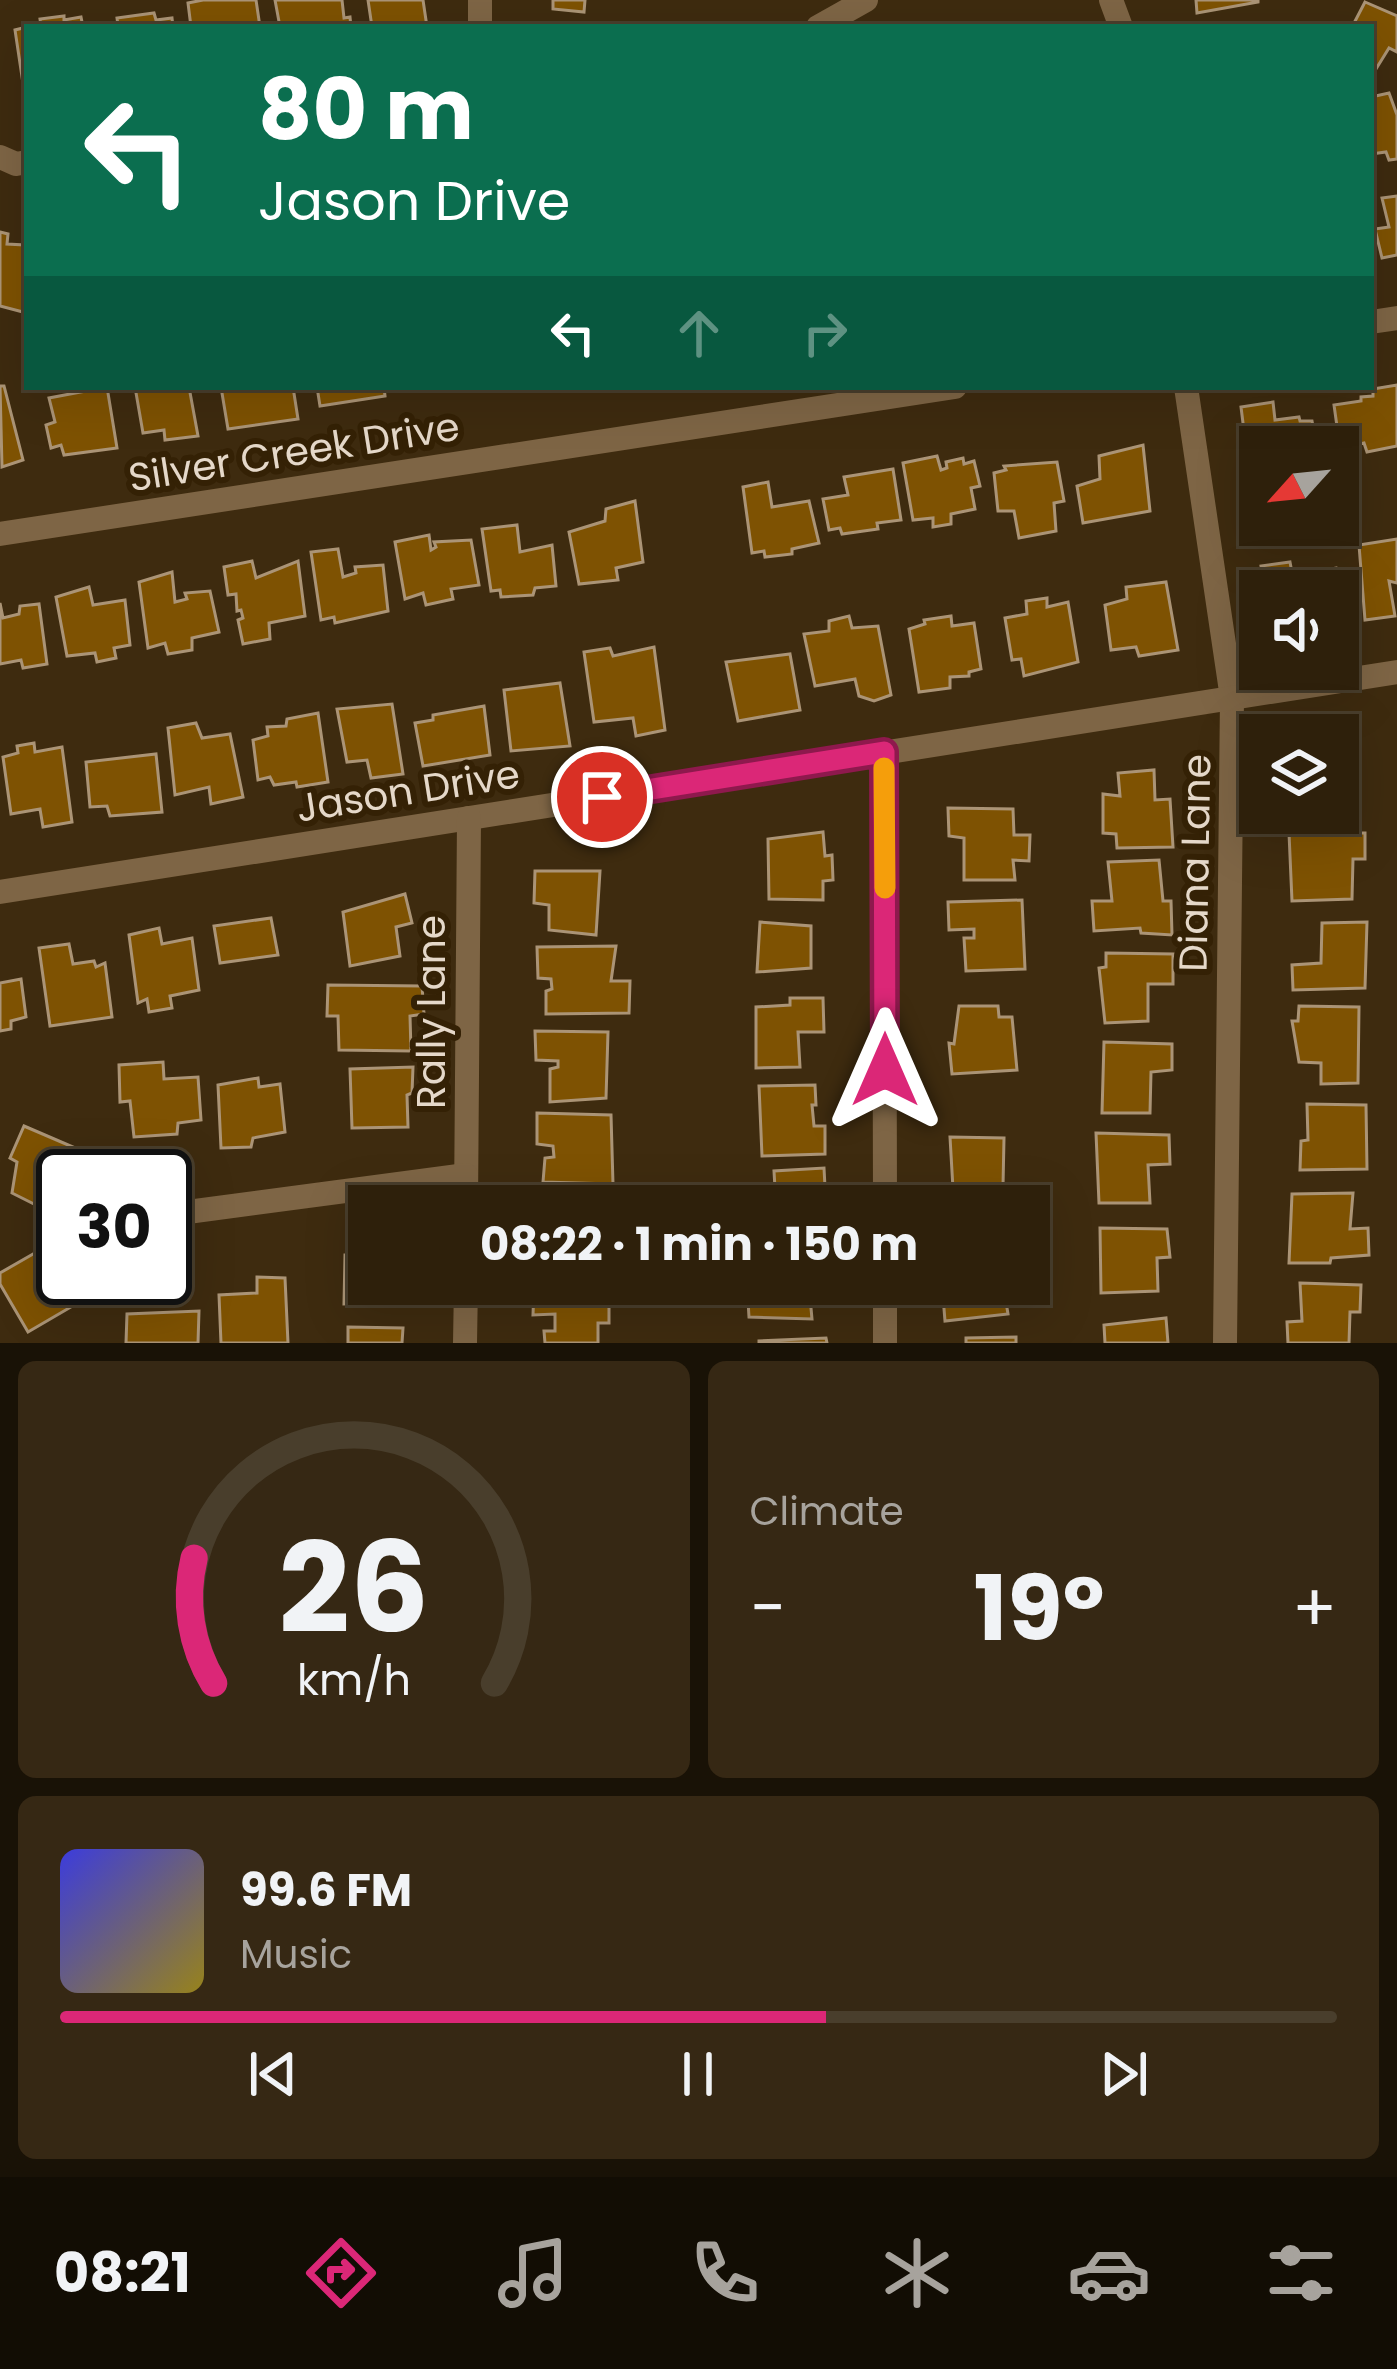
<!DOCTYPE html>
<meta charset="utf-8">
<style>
body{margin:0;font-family:Poppins,sans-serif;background:#362814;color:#f1f3f6;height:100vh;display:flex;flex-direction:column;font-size:45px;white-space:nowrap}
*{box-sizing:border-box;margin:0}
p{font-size:39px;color:#a7a39d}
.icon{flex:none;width:66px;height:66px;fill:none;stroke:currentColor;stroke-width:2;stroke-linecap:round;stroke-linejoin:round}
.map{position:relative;height:1343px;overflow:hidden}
.details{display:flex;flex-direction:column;gap:18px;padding:18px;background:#191206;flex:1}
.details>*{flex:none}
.banner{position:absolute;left:24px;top:24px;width:1350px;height:366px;border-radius:0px;box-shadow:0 12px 48px #0002,0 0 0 3px #493e2c;background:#0b6e4f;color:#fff;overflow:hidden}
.needle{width:78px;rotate:243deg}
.fabs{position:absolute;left:1239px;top:426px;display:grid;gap:24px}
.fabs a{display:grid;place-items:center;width:120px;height:120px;border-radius:0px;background:#2e200b;box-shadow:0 12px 48px #0002,0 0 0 3px #493e2c;font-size:60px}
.speed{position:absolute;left:36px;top:1149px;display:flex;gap:24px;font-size:60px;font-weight:700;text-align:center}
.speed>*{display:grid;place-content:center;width:156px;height:156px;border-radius:50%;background:#2e200b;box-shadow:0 12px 48px #0002,0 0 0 3px #493e2c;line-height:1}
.speed .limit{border:6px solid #111;border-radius:18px;background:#fff;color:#111}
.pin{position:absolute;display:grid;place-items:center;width:102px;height:102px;color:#fff;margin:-51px;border:6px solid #fff;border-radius:50%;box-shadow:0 3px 12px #0007}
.me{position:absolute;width:132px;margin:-66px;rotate:0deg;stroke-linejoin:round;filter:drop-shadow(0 0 9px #0008)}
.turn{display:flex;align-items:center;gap:42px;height:252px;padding:0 36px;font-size:54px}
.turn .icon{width:156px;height:156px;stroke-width:2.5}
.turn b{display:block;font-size:84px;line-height:102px}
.lanes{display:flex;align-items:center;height:114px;padding:0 36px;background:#0003;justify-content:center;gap:60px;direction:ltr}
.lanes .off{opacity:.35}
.big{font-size:90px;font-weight:700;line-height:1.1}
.details .card{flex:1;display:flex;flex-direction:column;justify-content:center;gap:18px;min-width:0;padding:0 42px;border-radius:18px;background:#362814}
.details .dial{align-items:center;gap:0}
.dial svg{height:312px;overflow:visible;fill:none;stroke:#493e2c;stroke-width:7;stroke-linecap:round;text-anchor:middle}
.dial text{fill:#f1f3f6;stroke:none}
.song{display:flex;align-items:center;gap:36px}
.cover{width:144px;height:144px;border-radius:18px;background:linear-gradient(135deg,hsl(240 70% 55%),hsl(50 70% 35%))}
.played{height:12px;border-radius:6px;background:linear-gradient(90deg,#db2777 60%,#493e2c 60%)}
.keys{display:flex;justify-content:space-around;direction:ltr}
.heat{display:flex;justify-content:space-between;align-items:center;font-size:66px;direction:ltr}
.details .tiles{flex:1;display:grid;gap:18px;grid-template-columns:1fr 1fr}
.card:last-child{grid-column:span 2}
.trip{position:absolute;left:348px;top:1185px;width:702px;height:120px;border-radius:0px;background:#2e200b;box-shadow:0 12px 48px #0002,0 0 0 3px #493e2c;font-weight:700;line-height:120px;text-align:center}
.dock{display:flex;height:192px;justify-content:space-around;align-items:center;background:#120d04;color:#a7a39d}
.dock .icon{width:84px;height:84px}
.dock .on{color:#db2777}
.dock b{font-size:54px;color:#f1f3f6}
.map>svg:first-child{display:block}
</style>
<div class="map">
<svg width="1397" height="1343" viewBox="0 0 1397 1343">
<rect width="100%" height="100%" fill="#3e2b0f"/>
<g fill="#7e5202" stroke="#ab9476" stroke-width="3">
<polygon points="203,0 256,0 260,27 191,27 188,3"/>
<polygon points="275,0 342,0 344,18 350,17 351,27 280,27"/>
<polygon points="368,0 423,0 427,27 372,27"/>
<polygon points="553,0 585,0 584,12 553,9"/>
<polygon points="1196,0 1258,0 1258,2 1197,13"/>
<polygon points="1365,2 1397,16 1397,52 1389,48 1376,69 1371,66 1371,27 1352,27"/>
<polygon points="154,13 156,20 172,18 173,27 108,27 118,25 117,18"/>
<polygon points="64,16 64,20 81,17 83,27 29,27 41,25 40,19"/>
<polygon points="27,27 27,96 25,97 15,30"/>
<polygon points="1389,93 1397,115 1397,159 1389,160 1386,152 1371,154 1371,97"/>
<polygon points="1397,196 1397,255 1382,258 1375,229 1389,227 1382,198"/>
<polygon points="0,232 8,234 7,244 25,245 27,251 23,312 0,306"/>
<polygon points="1397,385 1397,446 1367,452 1364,443 1340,448 1334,405 1361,401 1361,397 1373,396 1373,389"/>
<polygon points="0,386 4,386 23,460 2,467"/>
<polygon points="107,387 117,448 64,455 61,445 51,448 46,425 55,422 49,398"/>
<polygon points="135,387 189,387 198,436 165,440 164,430 143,433"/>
<polygon points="221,387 293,387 298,419 228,429"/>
<polygon points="317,387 384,387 385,396 320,406"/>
<polygon points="1273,402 1275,420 1299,417 1300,421 1312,421 1317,447 1260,447 1260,470 1249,471 1241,407"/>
<polygon points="1143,445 1150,511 1083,523 1077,486 1100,479 1099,456"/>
<polygon points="937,456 941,470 947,468 946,462 963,458 964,464 974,461 980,486 971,488 975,509 951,514 951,524 933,527 933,518 913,520 903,463"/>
<polygon points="1057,462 1064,501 1054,503 1056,531 1019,538 1014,511 998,511 994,473 1006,470 1004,466"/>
<polygon points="893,469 901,520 877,523 878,529 842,534 840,528 829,530 823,499 848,495 844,477"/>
<polygon points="768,482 772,507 809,501 819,543 792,549 792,554 765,557 764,551 752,553 743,487"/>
<polygon points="635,501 643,562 616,568 618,580 579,584 569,532 605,521 606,509"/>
<polygon points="517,525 520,552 552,545 556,586 535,588 533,595 501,597 500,590 491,591 482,529"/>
<polygon points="429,535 431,550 436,547 434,542 471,540 479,585 451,589 453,599 426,605 423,593 405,599 395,542"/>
<polygon points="1397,539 1397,583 1389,581 1395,616 1365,620 1359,545"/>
<polygon points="338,549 343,577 356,573 355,567 383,565 388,611 335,623 334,617 321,620 311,552"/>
<polygon points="252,561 256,578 298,561 305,616 269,623 270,639 243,644 238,620 243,618 241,610 237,611 236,594 228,595 224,567"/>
<polygon points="1290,562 1295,589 1319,585 1317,572 1336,568 1345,624 1338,627 1338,591 1265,591 1261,566"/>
<polygon points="172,572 175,602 187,599 185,593 210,591 219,632 192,638 192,650 168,654 165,643 148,648 139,582"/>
<polygon points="1166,582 1178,650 1139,656 1136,647 1111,650 1105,605 1127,599 1126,587"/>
<polygon points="89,587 93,605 125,600 130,645 114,648 116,658 97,662 95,653 67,656 56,597"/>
<polygon points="1047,598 1047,607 1068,602 1078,662 1024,676 1021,659 1012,660 1005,618 1027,614 1026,601"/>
<polygon points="0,603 3,618 19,614 20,606 39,604 47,664 23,668 21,660 0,664"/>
<polygon points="849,616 852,628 878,626 891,695 874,701 859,696 855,679 815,686 804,634 829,631 829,621"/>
<polygon points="951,616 952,626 974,623 981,669 969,672 969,676 950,677 950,688 919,692 909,629 925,624 924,620"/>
<polygon points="654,647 665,730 636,736 633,718 594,722 584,652 610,648 613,656"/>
<polygon points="790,654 800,710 738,721 726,662"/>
<polygon points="560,683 570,746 511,751 504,690"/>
<polygon points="392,704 403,774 371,778 367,760 347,762 337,709"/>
<polygon points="484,706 490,755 423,766 415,723 433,720 433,715"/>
<polygon points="318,713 328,782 297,787 296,782 274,785 270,777 258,780 253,740 268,736 267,727 286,726 287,719"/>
<polygon points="196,723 202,738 230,734 243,797 211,804 209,787 175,795 168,728"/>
<polygon points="34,743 35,752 62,747 72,822 43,827 40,809 11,814 3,757 18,753 17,746"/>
<polygon points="156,754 162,812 110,816 107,806 90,807 86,762"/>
<polygon points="1154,770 1155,800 1170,799 1173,847 1117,848 1116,834 1103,833 1103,794 1120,796 1118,773"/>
<polygon points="948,808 1013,809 1014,835 1030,835 1029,861 1013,860 1015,880 964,880 964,838 949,836"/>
<polygon points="823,832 825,856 832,855 833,880 823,881 823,900 769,899 768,839"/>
<polygon points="1289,833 1365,833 1365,859 1353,859 1352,899 1292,901"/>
<polygon points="1159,860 1163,901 1171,901 1172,935 1141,933 1140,928 1094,931 1092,901 1112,901 1108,862"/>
<polygon points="535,871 600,871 596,935 549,930 549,905 534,903"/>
<polygon points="405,894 412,923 396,927 400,956 350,966 343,912"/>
<polygon points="1022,900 1025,969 966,971 964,938 974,938 974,929 949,930 948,902"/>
<polygon points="271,918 278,955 220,963 214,926"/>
<polygon points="760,922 811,926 811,968 757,972"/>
<polygon points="1367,922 1365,988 1293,990 1292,965 1321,963 1322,923"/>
<polygon points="159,928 162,944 192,938 199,990 170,996 172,1008 149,1012 147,999 138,1003 129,935"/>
<polygon points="69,944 73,964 94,961 96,967 105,963 112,1017 50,1026 39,948"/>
<polygon points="616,946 611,981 630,981 629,1013 546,1014 546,991 552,989 551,979 538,978 537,947"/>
<polygon points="1106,953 1173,954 1173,984 1148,984 1148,1021 1105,1023 1099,968 1106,967"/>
<polygon points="21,979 26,1017 11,1021 11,1029 0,1031 0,983"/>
<polygon points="328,985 422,986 424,1014 410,1016 411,1051 339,1050 338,1016 327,1016"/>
<polygon points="790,998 823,998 824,1032 798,1032 800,1067 756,1068 756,1007 790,1005"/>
<polygon points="959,1006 998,1006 999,1017 1012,1017 1017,1070 952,1074 949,1043 954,1044"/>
<polygon points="1299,1006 1359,1007 1358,1083 1321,1084 1321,1063 1299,1062 1292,1021 1298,1021"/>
<polygon points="535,1031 608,1032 606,1098 550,1102 550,1069 558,1067 558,1061 536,1060"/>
<polygon points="1104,1042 1172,1044 1172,1070 1151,1072 1150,1113 1102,1113"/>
<polygon points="163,1062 164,1079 198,1077 201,1120 178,1123 177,1134 134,1137 130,1101 120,1102 119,1065"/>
<polygon points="413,1067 412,1093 407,1095 408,1127 352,1128 350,1069"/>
<polygon points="258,1078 259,1087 280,1084 285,1132 253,1138 251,1147 221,1148 218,1085"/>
<polygon points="815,1085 816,1105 812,1105 814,1126 825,1126 825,1154 762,1156 759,1086"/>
<polygon points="1307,1104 1366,1105 1367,1169 1300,1170 1301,1141 1308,1140"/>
<polygon points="537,1113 611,1115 613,1184 543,1182 545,1158 554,1157 553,1146 537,1144"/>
<polygon points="24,1126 87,1153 75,1176 63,1176 63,1186 48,1211 12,1193 17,1162 10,1158"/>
<polygon points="1096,1133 1169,1135 1170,1164 1148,1165 1150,1203 1099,1203"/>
<polygon points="950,1137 1004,1138 1003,1186 1019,1189 1019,1206 954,1206"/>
<polygon points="824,1168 826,1206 776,1206 774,1171"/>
<polygon points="1353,1193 1350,1229 1368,1228 1369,1255 1331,1258 1330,1263 1289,1263 1292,1194"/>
<polygon points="593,1199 593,1206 534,1206 533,1200"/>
<polygon points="1100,1228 1167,1229 1170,1257 1157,1258 1158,1291 1101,1293"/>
<polygon points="40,1250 58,1283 78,1278 88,1297 28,1332 0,1284 0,1273"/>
<polygon points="345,1255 369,1255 369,1284 422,1284 422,1291 403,1290 403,1302 344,1304"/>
<polygon points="257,1277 285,1278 288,1343 221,1343 219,1295 257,1293"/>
<polygon points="1300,1283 1361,1285 1360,1312 1350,1312 1349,1343 1288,1343 1287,1322 1302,1321"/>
<polygon points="747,1284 823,1284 809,1286 812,1319 749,1317"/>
<polygon points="942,1284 1003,1284 1008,1314 945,1321"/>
<polygon points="534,1287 609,1290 609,1323 598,1323 598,1343 545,1343 544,1331 555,1331 555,1314 533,1315"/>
<polygon points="199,1311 198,1343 126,1343 127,1314"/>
<polygon points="1166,1318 1168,1343 1105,1343 1104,1325"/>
<polygon points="348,1327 403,1328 402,1343 348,1343"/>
<polygon points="1016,1337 1016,1343 966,1343 966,1338"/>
<polygon points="826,1338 827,1343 759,1343 759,1341"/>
</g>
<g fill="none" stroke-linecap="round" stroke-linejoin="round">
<g stroke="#7e6545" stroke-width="24">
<polyline points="1111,0 1121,27"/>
<polyline points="480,27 480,0"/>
<polyline points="818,27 866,0"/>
<polyline points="0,157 16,164 27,162"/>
<polyline points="1371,322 1397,318"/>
<polyline points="1186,387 1232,698 1225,1343"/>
<polyline points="0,534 955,387"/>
<polyline points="884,752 885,1206"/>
<polyline points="0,892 1397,672"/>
<polyline points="466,1206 469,818"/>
<polyline points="165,1215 466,1175"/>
<polyline points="885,1284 885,1343"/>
<polyline points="465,1343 466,1284"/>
</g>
</g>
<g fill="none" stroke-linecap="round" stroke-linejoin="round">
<g stroke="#8e194d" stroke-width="30">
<polyline id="route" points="602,797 884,752 885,1070"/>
</g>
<use href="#route" stroke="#db2777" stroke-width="21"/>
<polyline stroke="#f59e0b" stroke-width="21" points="884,768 885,888"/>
</g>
<g text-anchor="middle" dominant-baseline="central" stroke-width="12" stroke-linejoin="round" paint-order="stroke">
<g font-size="39" fill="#e5d8c9" stroke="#342105">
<text transform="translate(294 452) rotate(-9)">Silver Creek Drive</text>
<text transform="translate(408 791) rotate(-9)">Jason Drive</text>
<text transform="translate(1195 863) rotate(-89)">Diana Lane</text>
<text transform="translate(431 1012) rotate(-90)">Rally Lane</text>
</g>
</g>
</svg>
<div class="fabs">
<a><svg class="needle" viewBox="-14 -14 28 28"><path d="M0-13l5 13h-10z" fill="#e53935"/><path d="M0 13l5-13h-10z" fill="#a7a39d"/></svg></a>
<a><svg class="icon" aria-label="sound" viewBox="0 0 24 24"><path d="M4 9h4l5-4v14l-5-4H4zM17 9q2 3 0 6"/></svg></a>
<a><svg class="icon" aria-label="layers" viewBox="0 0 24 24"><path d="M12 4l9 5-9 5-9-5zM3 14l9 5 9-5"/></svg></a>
</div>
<div class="speed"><div class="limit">30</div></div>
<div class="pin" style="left:602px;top:797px;background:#d93025"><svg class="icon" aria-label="arrive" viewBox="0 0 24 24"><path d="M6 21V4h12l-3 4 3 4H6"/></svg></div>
<svg class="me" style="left:885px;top:1070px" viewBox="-20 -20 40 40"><path d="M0-17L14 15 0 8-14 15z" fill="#db2777" stroke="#fff" stroke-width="4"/></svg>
<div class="trip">08:22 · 1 min · 150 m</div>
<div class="banner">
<div class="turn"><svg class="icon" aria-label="left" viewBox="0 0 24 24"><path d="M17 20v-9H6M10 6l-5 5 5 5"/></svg><div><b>80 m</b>Jason Drive</div></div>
<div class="lanes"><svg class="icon" aria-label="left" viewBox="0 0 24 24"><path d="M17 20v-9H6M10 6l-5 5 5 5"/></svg><svg class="icon off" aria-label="ahead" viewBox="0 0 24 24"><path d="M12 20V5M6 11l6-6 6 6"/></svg><svg class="icon off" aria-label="right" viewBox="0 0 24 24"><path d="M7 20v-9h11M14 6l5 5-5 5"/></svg></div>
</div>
</div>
<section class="details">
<div class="tiles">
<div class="card dial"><svg viewBox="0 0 100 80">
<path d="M14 69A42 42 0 1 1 86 69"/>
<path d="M14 69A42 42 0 0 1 9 37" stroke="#db2777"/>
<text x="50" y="56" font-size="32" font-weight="700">26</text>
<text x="50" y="72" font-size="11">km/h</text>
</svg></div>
<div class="card"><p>Climate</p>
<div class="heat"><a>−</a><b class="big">19°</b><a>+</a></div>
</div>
<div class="card">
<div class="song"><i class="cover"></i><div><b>99.6 FM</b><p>Music</p></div></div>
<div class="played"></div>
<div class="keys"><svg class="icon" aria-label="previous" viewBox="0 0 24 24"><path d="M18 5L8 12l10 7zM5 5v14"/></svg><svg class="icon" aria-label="pause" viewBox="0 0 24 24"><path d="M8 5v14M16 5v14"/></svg><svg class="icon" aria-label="next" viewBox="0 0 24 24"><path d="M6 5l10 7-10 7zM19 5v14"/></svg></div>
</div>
</div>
</section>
<nav class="dock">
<b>08:21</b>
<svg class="icon on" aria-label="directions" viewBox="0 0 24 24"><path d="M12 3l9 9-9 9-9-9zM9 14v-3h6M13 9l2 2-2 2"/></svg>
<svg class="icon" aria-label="music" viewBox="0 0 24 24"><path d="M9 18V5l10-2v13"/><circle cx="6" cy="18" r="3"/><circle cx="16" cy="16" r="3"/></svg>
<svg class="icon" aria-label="phone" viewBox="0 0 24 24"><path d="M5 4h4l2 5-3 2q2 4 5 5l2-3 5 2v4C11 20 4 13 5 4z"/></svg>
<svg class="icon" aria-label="climate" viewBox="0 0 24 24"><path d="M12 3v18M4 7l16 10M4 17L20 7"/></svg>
<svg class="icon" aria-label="car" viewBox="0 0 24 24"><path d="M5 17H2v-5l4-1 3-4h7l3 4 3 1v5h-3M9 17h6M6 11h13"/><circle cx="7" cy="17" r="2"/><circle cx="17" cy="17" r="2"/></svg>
<svg class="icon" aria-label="filters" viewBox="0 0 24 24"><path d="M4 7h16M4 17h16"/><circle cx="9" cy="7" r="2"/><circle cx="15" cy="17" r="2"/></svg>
</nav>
